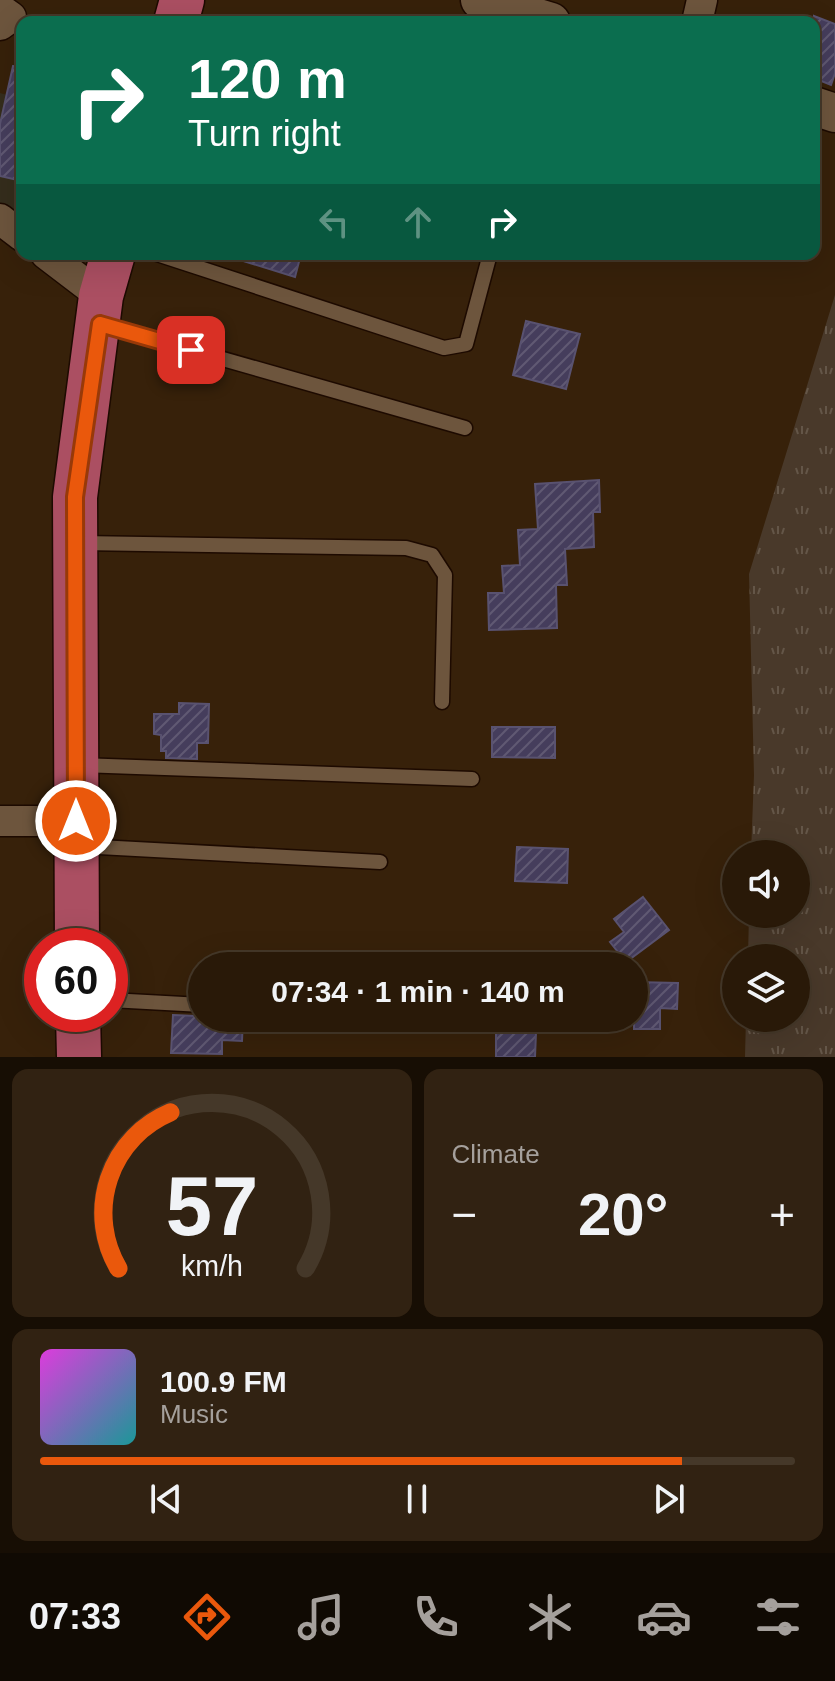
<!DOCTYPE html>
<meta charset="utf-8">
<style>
body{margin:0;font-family:Helvetica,sans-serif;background:#312212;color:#f1f3f6;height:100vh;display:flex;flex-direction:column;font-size:30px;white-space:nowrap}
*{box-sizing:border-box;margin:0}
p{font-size:26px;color:#a5a09c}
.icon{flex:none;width:44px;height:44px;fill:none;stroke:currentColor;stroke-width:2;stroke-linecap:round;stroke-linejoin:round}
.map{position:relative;height:1057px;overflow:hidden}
.side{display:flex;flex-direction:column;gap:12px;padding:12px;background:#170e04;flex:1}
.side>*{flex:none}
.top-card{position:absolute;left:16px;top:16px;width:804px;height:244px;border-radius:16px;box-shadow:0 8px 32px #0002,0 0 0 2px #453829;background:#0b6e4f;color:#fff;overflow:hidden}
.controls{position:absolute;left:722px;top:840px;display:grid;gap:16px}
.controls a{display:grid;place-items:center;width:88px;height:88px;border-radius:50%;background:#291908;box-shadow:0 8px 32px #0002,0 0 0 2px #453829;font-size:40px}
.speed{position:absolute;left:24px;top:928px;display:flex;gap:16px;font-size:40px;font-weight:700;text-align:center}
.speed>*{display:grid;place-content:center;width:104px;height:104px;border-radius:50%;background:#291908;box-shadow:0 8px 32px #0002,0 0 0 2px #453829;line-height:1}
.speed .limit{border:12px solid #d22;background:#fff;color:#111}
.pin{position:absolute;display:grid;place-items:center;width:68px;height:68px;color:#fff;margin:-34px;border-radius:16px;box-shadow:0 4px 12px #0006}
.me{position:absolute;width:88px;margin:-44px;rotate:0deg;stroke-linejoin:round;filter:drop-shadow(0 0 6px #0008)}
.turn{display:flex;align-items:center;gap:28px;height:168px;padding:0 40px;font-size:36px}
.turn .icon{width:104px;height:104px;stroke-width:2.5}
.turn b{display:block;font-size:56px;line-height:68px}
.lanes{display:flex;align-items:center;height:76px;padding:0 40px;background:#0003;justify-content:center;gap:40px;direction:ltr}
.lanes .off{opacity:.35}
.big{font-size:60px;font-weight:700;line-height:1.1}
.side .widget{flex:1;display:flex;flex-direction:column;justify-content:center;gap:12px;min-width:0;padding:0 28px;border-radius:16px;background:#312212}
.side .dial{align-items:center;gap:0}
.dial svg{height:208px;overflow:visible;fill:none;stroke:#453829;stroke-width:7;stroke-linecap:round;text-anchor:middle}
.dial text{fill:#f1f3f6;stroke:none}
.song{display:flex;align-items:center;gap:24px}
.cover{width:96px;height:96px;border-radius:12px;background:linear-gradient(135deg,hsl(300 70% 55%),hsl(180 70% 35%))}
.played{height:8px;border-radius:4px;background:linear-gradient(90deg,#ea580c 85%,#453829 85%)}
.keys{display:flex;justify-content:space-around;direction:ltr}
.heat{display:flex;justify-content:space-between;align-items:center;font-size:44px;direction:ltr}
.side .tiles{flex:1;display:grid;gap:12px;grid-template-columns:1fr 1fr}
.widget:last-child{grid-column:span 2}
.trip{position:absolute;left:188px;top:952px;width:460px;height:80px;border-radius:40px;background:#291908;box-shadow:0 8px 32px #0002,0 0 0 2px #453829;font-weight:700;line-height:80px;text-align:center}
.menu{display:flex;height:128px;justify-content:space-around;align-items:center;background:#100a03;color:#a5a09c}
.menu .icon{width:56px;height:56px}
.menu .on{color:#ea580c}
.menu b{font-size:36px;color:#f1f3f6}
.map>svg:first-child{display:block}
</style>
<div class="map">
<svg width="835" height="1057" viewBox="0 0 835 1057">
<defs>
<pattern id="park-tufts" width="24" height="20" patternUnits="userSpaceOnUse" patternTransform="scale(2)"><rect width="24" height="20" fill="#49392a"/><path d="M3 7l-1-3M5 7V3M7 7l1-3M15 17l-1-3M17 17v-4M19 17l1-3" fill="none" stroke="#645648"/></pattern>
<pattern id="building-hatch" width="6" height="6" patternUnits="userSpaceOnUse" patternTransform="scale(2)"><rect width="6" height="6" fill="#453d5c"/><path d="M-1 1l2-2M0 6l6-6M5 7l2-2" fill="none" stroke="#605973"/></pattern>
</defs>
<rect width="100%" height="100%" fill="#37210a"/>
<polygon fill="#352d1c" points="0,93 22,99 22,239 0,223"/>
<polygon fill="url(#park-tufts)" points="835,295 835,1057 745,1057 746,1018 796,1018 796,958 748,958 749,914 796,914 796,854 751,854 754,775 749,574"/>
<g fill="url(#building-hatch)" stroke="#595270" stroke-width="2">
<polygon points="814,16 835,24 835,73 831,85 814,78"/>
<polygon points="13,66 22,67 22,181 0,176 0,124"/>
<polygon points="238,254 301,254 295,277 237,259"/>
<polygon points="526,321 580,334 566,389 513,375"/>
<polygon points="599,480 600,512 593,512 594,547 565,549 567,585 556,585 557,628 489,630 488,593 504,593 502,566 520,565 518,530 538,529 535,484"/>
<polygon points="179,703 209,704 208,743 197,743 197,759 166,758 166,751 161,751 161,735 154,734 154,714 179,714"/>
<polygon points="492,727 555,727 555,758 492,757"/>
<polygon points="517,847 568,849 567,883 515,881"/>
<polygon points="643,897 669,930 626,962 610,942 624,932 614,919"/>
<polygon points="634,982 678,983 677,1009 660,1008 660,1029 634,1029"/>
<polygon points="173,1015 243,1018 242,1041 222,1040 222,1054 171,1053"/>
<polygon points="496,1033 536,1033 535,1057 496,1057"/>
</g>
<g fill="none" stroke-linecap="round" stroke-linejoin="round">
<g stroke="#1d0a00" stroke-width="17">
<g id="service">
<polyline points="157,254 444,348 466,344 490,254"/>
<polyline points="100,324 465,428"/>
<polyline points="80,543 406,548 432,555 445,575 442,702"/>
<polyline points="80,765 472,779"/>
<polyline points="80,846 380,862"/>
<polyline points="110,1000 202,1005"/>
</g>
</g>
<g stroke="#1d0a00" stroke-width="33">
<g id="minor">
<polyline points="0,9 11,17 0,25"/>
<polyline points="697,22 702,0"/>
<polyline points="0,219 22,236"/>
<polyline points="46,254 101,296"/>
<polyline points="0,821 76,821"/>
</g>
</g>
<g stroke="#1d0a00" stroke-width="41">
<g id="tertiary">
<polyline points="480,0 551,22"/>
<polyline points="814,106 835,113"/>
</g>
</g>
<g stroke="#1d0a00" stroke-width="47">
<g id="primary">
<polyline points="176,22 182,0"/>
<polyline points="77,946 75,497 101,296 113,254"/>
<polyline points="78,1014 79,1057"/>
</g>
</g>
<use href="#service" stroke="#6d553d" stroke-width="14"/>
<use href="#minor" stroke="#6d553d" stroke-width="30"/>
<use href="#tertiary" stroke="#6d553d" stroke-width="38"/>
<use href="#primary" stroke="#ab4f62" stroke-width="44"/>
</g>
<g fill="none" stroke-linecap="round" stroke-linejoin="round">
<g stroke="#983908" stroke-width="20">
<polyline id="route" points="76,821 75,497 100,324 191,350"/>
</g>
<use href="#route" stroke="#ea580c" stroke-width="14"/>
</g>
</svg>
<div class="controls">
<a><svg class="icon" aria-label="sound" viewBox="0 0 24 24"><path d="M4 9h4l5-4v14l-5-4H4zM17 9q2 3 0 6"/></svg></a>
<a><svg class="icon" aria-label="layers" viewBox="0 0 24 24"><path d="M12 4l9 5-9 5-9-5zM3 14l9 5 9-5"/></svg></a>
</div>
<div class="speed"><div class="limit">60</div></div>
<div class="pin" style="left:191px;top:350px;background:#d93025"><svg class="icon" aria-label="arrive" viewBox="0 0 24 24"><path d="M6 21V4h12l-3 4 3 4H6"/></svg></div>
<svg class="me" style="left:76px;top:821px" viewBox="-20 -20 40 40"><circle r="17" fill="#ea580c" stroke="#fff" stroke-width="3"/><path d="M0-11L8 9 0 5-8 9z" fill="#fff"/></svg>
<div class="trip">07:34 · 1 min · 140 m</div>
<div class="top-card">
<div class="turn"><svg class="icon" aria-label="right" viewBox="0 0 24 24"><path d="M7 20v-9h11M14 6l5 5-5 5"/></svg><div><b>120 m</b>Turn right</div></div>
<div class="lanes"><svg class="icon off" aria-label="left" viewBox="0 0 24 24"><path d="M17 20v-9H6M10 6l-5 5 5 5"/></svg><svg class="icon off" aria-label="ahead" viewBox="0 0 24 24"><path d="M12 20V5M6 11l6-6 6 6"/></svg><svg class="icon" aria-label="right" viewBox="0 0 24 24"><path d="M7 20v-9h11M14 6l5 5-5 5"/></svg></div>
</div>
</div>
<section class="side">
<div class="tiles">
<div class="widget dial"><svg viewBox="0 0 100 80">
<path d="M14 69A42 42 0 1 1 86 69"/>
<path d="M14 69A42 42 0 0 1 34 9" stroke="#ea580c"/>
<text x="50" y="56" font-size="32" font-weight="700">57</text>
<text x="50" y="72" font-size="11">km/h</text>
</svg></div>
<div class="widget"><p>Climate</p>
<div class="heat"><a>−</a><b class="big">20°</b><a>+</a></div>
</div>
<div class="widget">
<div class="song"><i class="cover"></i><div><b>100.9 FM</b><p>Music</p></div></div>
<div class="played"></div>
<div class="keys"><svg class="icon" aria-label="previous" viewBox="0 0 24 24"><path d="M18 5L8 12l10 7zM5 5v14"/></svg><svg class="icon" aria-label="pause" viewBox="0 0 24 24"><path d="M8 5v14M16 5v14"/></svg><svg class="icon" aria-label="next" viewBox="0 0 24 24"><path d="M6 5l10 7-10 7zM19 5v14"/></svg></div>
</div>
</div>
</section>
<nav class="menu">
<b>07:33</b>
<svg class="icon on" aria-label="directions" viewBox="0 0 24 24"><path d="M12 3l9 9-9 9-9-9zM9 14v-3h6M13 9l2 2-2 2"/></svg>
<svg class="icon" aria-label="music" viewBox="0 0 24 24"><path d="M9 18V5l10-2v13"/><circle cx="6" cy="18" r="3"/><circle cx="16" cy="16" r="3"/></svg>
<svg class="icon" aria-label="phone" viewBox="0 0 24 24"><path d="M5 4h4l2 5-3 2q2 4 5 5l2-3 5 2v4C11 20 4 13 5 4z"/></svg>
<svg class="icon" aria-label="climate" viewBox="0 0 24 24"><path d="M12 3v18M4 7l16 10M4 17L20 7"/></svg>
<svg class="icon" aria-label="car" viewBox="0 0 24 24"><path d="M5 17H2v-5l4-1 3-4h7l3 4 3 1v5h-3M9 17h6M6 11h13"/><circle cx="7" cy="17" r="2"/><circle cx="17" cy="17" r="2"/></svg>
<svg class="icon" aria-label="filters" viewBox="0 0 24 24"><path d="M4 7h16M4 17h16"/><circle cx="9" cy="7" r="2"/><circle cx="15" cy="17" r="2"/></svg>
</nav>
